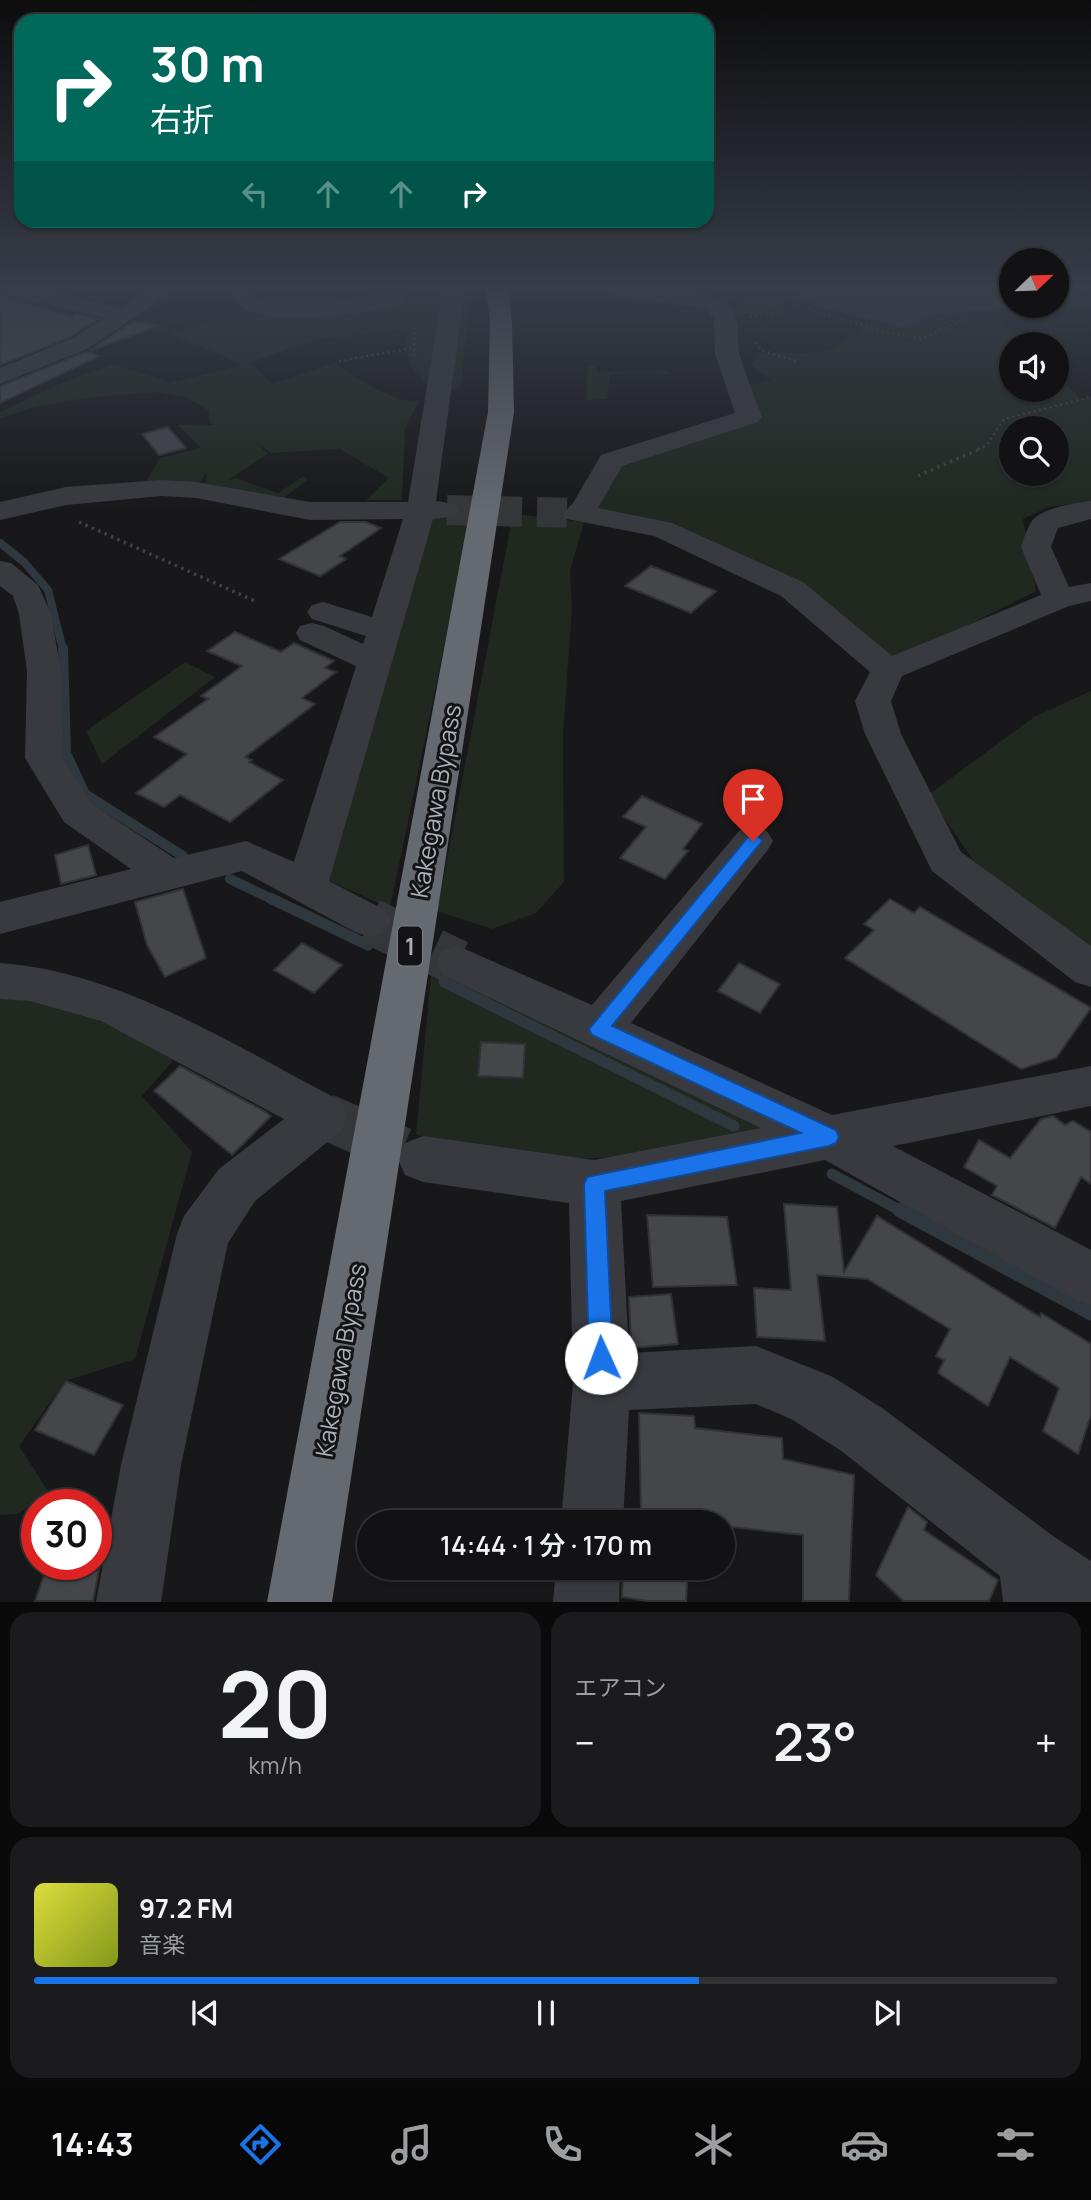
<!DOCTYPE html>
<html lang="ja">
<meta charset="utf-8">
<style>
body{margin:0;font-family:Manrope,"Noto Sans JP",sans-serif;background:#1b1b1d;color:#f1f3f6;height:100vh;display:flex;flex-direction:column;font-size:26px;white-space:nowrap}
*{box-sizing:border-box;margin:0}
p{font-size:23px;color:#9c9ea0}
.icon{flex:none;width:38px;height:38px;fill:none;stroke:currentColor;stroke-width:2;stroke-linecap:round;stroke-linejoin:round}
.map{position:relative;height:1602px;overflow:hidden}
.side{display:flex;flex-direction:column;gap:10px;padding:10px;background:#0a0a0b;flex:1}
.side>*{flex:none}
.top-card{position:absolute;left:14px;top:14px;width:700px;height:214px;border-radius:21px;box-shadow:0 2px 5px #0004,0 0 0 2px #313234;background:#00695c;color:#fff;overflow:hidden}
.needle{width:46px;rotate:67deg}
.fabs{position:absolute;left:999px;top:248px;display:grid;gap:14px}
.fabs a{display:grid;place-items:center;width:70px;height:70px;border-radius:50%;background:#121214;box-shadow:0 2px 5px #0004,0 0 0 2px #313234;font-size:35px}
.speed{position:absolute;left:21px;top:1489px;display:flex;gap:14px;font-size:35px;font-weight:700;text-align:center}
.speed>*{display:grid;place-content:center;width:91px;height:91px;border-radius:50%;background:#121214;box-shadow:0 2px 5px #0004,0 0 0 2px #313234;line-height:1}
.speed .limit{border:10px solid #d22;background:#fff;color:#111}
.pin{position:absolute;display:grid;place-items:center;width:60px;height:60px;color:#fff;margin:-72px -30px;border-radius:50% 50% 50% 0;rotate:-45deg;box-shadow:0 0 7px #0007}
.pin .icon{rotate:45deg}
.me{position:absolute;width:77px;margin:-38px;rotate:358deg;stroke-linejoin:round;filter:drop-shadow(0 0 5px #0008)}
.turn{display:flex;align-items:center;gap:24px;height:147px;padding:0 21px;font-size:32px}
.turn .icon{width:91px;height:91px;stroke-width:2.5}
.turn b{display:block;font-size:49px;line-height:60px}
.lanes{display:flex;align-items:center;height:66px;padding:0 21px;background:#0003;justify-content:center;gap:35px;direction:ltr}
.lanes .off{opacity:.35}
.big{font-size:52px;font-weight:600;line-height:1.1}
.side .card{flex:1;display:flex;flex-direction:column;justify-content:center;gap:10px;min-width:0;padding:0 24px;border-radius:21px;background:#1b1b1d}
.side .dial{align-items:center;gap:0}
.dial b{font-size:91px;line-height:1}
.song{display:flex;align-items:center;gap:21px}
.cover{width:84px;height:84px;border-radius:10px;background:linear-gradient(135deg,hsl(60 70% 55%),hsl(70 70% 35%))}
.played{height:7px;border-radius:4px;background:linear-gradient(90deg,#1a73e8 65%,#313234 65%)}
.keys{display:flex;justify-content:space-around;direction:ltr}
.heat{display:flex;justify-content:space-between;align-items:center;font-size:38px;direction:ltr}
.side .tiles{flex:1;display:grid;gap:10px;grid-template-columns:1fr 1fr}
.card:last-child{grid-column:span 2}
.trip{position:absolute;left:357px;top:1510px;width:378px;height:70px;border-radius:35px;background:#121214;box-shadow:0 2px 5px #0004,0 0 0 2px #313234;font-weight:600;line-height:70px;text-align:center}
.menu{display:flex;height:112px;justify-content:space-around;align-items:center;background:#070708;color:#9c9ea0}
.menu .icon{width:49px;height:49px}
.menu .active{color:#1a73e8}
.menu b{font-size:32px;color:#f1f3f6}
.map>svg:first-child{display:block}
</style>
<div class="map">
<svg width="1091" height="1602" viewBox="0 0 1091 1602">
<rect width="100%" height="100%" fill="#18181a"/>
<g fill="#202820" fill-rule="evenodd">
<path d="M 239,288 L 271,288 L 277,295 L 298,293 L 308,299 L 304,292 L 330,288 L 470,288 L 461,387 L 436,396 L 410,366 L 404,340 L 413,328 L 314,340 L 250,363 L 273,384 L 335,363 C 361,379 388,402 419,401 L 405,428 L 402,500 L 366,500 L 389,478 L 340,449 L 271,453 L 258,444 L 268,454 L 228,480 L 235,478 L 278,493 L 304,476 L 307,480 L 281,500 L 201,487 L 206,482 L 207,471 L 199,485 L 146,482 L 160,458 L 201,448 L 178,425 L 214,425 L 210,422 L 208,410 L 188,398 L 159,392 L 96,397 L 38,406 L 0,418 L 0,412 L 62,383 L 113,364 L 166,381 L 173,386 L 170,383 L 243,365 L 171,334 L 251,307 Z"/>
<polygon points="768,288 784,288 785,303 778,310 733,316 726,308 756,297"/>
<polygon points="965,288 1011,288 1012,306 1057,306 1057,288 1091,288 1091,309 1006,310 1006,304 991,290"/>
<path d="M 988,310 L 1024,345 L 1012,345 L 1012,390 L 1057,390 L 1057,376 L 1081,399 L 1091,398 L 1091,502 L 1048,507 L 1023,519 L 1036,591 L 893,663 L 803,582 L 591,508 L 621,464 L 759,418 L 747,385 L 771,381 L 751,365 L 759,354 C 781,350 804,356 825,350 C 841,346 858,330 872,320 L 906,328 L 935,315 ZM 1012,429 L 1057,429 L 1057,474 L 1012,474 Z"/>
<polygon points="588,366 595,366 598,372 668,371 670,374 610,374 607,399 586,400"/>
<polygon points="421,509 472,512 390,908 321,877"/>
<polygon points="513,514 584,522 570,571 572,608 563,735 564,882 536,913 492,929 437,911"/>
<polygon points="185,662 215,677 102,764 86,731"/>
<polygon points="1091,691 1091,951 973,860 928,795 1034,717"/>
<polygon points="432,965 768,1127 714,1150 534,1162 416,1135"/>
<polygon points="0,997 104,1012 179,1054 142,1096 192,1152 135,1359 65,1381 19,1446 48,1491 18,1514 0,1515"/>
</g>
<polygon fill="#2e383e" points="799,288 975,289 997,294 1006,304 1003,308 935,315 906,328 814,306 801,295"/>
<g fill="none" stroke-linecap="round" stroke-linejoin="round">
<polyline stroke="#2e383e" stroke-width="8" points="0,543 24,562 48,590 63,650"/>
<g stroke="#2e383e" stroke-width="10">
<polyline points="63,648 66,753 85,794 183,856"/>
<polyline points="230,879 274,900"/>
</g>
<g stroke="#2e383e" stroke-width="11">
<polyline points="270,898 368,945"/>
<polyline points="444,982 734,1126"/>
<polyline points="832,1174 903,1212"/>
</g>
<polyline stroke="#2e383e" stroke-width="15" points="900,1210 1091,1313"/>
</g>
<g fill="#44464a" stroke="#323236" stroke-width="2">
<polygon points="0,291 8,298 72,317 77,314 98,319 70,337 0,365"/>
<polygon points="134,321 158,326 89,351"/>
<polygon points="86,352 99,356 0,403 0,386"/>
<polygon points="168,427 186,448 159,455 142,434"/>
<polygon points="340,522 366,522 381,528 340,556 346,559 320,576 279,559"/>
<polygon points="651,566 716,591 691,613 625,586"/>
<polygon points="235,632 281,652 294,643 334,661 325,668 336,672 302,698 315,704 245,757 252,760 249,762 283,780 230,822 180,795 164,807 136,793 187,754 154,737 208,699 201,696 242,666 207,651"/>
<polygon points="642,796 702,824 683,849 688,851 665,879 620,858 646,827 623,817"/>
<polygon points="88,845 96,875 61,884 55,855"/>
<polygon points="183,889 206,958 165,977 147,945 135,902"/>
<polygon points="890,899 914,913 920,907 1091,1008 1056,1058 1021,1069 845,958 874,930 864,924"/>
<polygon points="302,943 342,965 314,993 274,970"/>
<polygon points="739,963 780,984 760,1013 718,991"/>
<polygon points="481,1042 525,1044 523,1078 478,1076"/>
<polygon points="180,1066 266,1112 271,1116 232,1155 154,1091"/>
<polygon points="1053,1116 1065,1125 1073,1121 1091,1132 1091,1184 1081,1177 1055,1228 992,1195 997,1186 964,1167 979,1140 1010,1158 1041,1119"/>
<polygon points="784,1204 837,1207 844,1272 877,1216 1040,1317 1041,1313 1091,1344 1091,1415 1078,1454 1043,1431 1059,1388 1010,1357 988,1406 938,1373 944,1360 936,1356 950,1329 867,1279 817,1275 825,1341 757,1337 754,1288 791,1290"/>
<polygon points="647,1215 727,1217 737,1285 653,1287"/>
<polygon points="671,1294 678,1344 631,1348 629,1297"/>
<polygon points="66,1381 123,1405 94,1455 35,1430"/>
<polygon points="639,1413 694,1416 695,1428 782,1438 783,1459 854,1475 849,1601 803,1601 803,1535 723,1526 723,1522 625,1522 626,1510 641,1513"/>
<polygon points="908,1507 927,1522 924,1530 998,1580 989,1601 903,1601 876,1575"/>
<polygon points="48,1564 100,1564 93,1601 35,1601"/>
<polygon points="623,1568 688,1568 686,1601 648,1601 622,1597"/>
</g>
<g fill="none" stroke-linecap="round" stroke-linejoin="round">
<polyline stroke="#35363a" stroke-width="30" stroke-dasharray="30 15" stroke-linecap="butt" points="447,510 577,513"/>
<g stroke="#35363a" stroke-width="46" stroke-dasharray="46 24" stroke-linecap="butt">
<polyline points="370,921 458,963"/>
<polyline points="324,1116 402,1150"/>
</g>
<g stroke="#3f4246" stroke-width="2.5" stroke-dasharray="2 3.5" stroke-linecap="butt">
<polyline points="789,288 795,305"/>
<polyline points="750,317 785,311 795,305 881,331 921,339 968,318"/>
<polyline points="414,327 414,356"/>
<polyline points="756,342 761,350 799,362"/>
<polyline points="339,361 413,348"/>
<polyline points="978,449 986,446 1004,419 1091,397"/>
</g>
<g stroke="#3f4246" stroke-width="3.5" stroke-dasharray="2.5 4.5" stroke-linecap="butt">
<polyline points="918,476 982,448"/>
<polyline points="79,522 255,601"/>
</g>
<g fill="#393a3f" fill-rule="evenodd">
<polygon points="7,288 37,288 120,308 152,288 178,288 87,349 0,384 0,368 71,339 105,318 9,295"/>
<path d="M 226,288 L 249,288 C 252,293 256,297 261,300 C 287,312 365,297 395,292 L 403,294 L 406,299 L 403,304 C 365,313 280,327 245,309 C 237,305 231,295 226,288 Z"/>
<polygon points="443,288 465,288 436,501 455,504 459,510 455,516 433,519 329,881 385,910 391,921 385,932 370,937 355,932 242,871 0,934 0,902 131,869 64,822 25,758 27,671 19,614 13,596 0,586 0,561 11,563 38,585 51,614 61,671 63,758 92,804 174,858 246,841 294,862 356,666 300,640 296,633 300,626 312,623 324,626 363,644 366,636 312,619 307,612 312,605 323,602 372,617 403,519 310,520 196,498 161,496 66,505 0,520 0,502 66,487 161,480 196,482 310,502 408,502"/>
<path d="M 597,288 C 630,288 725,279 736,319 C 740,331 736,345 740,356 C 746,377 755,397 762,417 L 758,422 L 622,466 L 598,508 L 672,523 L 803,582 L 892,656 L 1041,595 L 1021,547 C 1024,538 1027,528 1032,521 C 1041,508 1076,503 1091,501 L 1091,519 L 1058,528 L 1051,547 L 1069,587 L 1091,583 L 1091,601 L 1069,606 L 902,676 L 891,701 L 901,734 L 961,852 L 1091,946 L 1091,987 L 1075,982 L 932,871 L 865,734 L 855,701 L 870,672 L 781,596 L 654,536 L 567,519 L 563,513 L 573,503 L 601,455 L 735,413 L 715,354 L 714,319 L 706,309 L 608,294 L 600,293 Z"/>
<polygon points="753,827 767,831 773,841 767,851 631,1023 832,1115 1091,1066 1091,1106 893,1146 1091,1250 1091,1305 1072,1298 825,1160 621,1201 629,1353 756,1346 833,1377 882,1408 1053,1536 1091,1561 1091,1602 1003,1602 1000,1576 840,1450 791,1419 756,1404 629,1410 623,1522 561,1522 573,1383 569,1203 423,1182 405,1175 398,1159 405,1143 423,1136 594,1160 761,1128 442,975 436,963 442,951 458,946 592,1005 739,831"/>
<path d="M 0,963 C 119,971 237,1047 341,1101 L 348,1116 L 341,1131 L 255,1201 L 228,1243 L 181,1465 L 161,1602 L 96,1602 L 121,1465 L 177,1234 L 184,1216 L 219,1169 L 284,1119 L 101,1021 L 30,1001 L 0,999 Z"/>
<polygon points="556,1568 620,1568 619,1602 553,1602"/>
</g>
<polygon fill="#656970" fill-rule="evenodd" points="486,288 508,288 512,322 514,412 332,1602 267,1602 488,412 490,322"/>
</g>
<linearGradient id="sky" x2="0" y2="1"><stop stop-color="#0d0d0e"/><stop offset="0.56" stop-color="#373d49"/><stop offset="1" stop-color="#373d49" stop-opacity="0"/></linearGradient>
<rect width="1091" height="512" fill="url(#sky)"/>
<polygon fill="#1a73e8" stroke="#114b97" stroke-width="2" points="753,835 759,837 762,841 759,845 612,1026 836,1130 839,1137 836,1143 829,1146 605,1191 613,1358 609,1366 601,1370 593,1366 589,1358 584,1184 587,1177 801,1133 592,1035 589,1029 748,837"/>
<g text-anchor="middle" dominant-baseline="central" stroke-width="6" stroke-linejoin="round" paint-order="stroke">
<rect fill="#131315" stroke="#7d8188" stroke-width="2" x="398" y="926.5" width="24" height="39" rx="5"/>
<g font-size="23" font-weight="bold" fill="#aab0ba">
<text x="410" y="946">1</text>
</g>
<g font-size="24" fill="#aab0ba" stroke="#131315">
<text transform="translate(435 801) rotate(-80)">Kakegawa Bypass</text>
<text transform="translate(340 1360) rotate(-80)">Kakegawa Bypass</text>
</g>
</g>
</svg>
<div class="fabs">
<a><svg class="needle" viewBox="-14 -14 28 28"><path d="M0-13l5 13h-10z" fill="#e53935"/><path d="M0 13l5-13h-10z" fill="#9c9ea0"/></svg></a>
<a><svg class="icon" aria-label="sound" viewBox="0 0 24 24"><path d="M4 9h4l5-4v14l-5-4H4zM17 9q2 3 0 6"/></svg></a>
<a><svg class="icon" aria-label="search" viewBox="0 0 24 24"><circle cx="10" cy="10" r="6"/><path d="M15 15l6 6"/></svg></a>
</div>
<div class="speed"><div class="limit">30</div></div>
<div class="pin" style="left:753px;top:841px;background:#d93025"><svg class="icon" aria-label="arrive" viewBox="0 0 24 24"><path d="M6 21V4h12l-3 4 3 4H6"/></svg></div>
<svg class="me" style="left:601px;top:1358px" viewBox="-20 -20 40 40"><circle r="19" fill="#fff"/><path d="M0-13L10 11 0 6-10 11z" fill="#1a73e8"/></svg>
<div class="trip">14:44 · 1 分 · 170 m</div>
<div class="top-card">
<div class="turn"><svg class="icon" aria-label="right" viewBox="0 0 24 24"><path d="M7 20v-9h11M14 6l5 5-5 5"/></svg><div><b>30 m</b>右折</div></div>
<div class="lanes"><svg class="icon off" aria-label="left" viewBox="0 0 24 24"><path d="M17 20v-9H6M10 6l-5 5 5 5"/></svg><svg class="icon off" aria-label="ahead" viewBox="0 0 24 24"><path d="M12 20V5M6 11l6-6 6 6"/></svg><svg class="icon off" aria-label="ahead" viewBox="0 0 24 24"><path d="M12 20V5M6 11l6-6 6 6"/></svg><svg class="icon" aria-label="right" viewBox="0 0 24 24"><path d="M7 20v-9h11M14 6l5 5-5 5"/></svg></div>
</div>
</div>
<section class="side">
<div class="tiles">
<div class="card dial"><b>20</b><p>km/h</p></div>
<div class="card"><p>エアコン</p>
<div class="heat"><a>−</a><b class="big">23°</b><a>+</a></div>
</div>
<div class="card">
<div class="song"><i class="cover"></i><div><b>97.2 FM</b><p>音楽</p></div></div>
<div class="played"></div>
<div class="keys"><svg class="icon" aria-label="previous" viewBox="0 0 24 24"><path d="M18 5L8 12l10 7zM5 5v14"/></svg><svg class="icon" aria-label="pause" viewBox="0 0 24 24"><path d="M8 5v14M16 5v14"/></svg><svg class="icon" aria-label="next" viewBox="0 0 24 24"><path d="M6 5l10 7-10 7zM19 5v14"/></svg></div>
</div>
</div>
</section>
<nav class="menu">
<b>14:43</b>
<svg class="icon active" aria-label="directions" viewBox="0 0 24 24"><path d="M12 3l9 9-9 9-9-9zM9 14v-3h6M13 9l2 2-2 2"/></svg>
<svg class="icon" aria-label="music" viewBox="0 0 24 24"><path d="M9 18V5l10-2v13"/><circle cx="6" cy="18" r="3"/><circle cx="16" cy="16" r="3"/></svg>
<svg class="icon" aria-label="phone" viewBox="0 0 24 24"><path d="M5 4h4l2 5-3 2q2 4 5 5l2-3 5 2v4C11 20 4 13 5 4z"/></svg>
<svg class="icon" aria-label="climate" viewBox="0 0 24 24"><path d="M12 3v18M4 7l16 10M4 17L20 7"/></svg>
<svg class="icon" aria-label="car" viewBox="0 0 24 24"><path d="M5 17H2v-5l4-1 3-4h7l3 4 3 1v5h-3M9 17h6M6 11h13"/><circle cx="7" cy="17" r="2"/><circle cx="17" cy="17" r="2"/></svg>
<svg class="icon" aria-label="filters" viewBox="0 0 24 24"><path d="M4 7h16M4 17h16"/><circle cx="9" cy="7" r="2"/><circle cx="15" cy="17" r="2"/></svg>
</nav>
